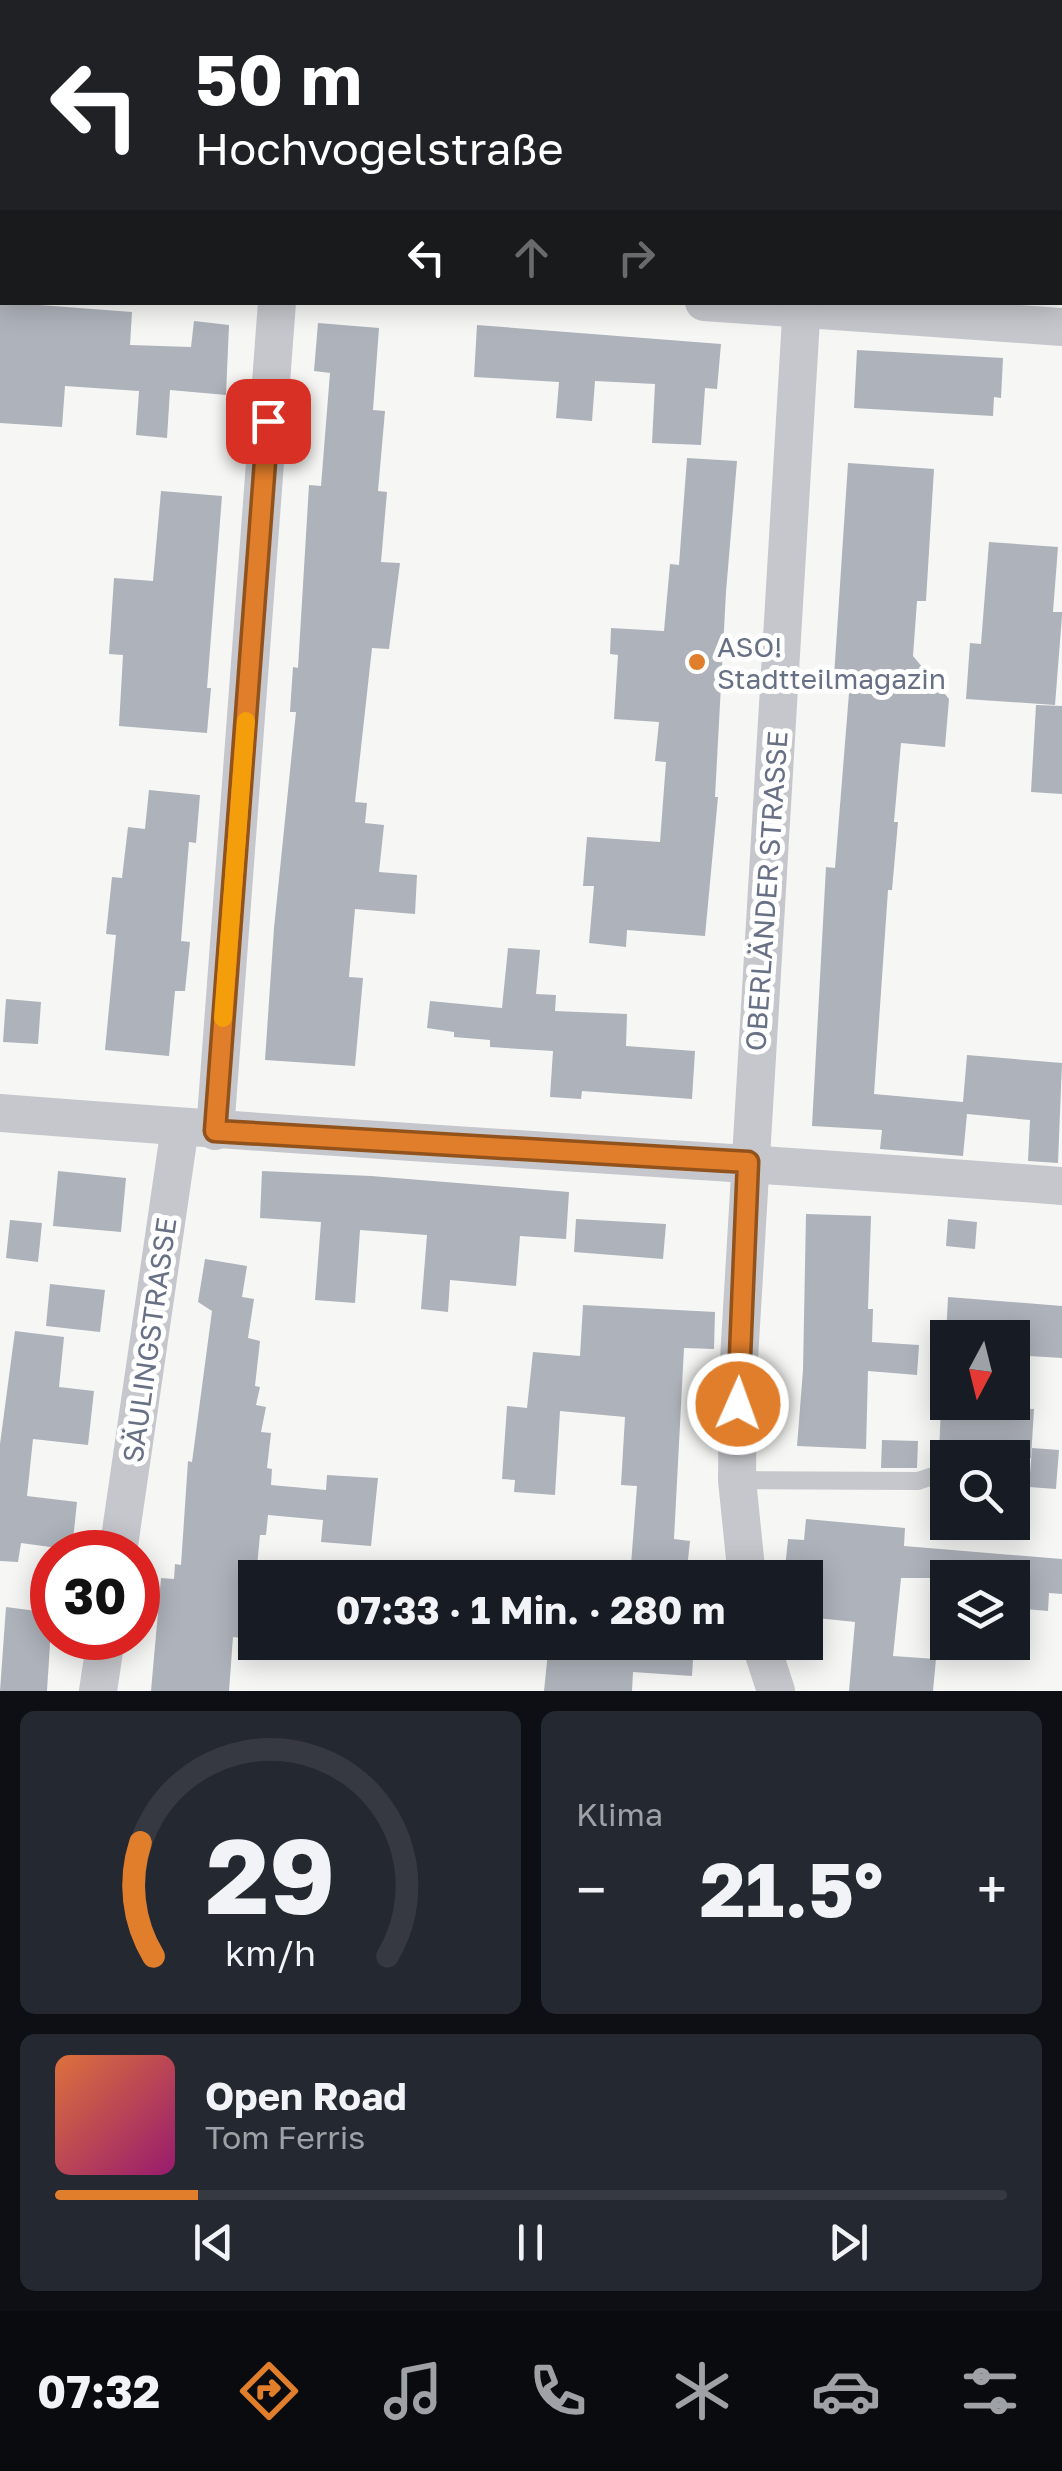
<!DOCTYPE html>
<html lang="de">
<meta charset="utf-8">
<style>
body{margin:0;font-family:"Golos Text",sans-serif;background:#242831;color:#f1f3f6;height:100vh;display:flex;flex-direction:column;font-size:38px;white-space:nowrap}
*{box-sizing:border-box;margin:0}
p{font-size:32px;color:#9ea1a6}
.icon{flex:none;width:55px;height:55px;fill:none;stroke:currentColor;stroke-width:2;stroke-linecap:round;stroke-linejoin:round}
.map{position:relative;height:1691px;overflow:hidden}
.drawer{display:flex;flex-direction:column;gap:20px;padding:20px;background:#0d0f14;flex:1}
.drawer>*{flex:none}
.banner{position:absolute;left:0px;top:0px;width:1062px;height:305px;box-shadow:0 5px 25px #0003;background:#202124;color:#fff;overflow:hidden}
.needle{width:65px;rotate:187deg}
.tools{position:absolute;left:930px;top:1320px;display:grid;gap:20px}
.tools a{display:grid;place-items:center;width:100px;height:100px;border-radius:0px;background:#171b24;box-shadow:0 5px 25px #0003;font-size:50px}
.speed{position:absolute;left:30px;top:1530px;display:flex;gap:20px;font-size:50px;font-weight:700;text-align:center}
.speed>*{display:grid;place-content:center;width:130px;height:130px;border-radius:50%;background:#171b24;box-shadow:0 5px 25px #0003;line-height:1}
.speed .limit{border:15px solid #d22;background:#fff;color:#111}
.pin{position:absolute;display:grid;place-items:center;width:85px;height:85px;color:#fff;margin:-42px;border-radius:20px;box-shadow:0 5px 15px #0006}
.me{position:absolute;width:110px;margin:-55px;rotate:2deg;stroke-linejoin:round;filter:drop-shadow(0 0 8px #0008)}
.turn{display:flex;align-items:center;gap:35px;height:210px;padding:0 30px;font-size:45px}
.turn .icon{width:130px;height:130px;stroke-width:2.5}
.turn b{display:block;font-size:70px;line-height:85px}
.lanes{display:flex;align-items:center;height:95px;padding:0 30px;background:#0003;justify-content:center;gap:50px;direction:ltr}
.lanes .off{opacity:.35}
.big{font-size:75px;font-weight:700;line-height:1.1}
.drawer .tile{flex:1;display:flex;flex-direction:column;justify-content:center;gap:15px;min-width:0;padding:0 35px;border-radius:15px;background:#242831}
.drawer .dial{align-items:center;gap:0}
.dial svg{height:260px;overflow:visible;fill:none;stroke:#363941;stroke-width:7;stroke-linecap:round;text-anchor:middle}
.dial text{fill:#f1f3f6;stroke:none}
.song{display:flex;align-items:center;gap:30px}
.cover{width:120px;height:120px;border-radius:15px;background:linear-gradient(135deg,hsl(20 70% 55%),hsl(320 70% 35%))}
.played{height:10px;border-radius:5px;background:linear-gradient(90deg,#e17e2b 15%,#363941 15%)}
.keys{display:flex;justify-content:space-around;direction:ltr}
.heat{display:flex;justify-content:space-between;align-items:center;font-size:55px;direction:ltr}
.drawer .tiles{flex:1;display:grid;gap:20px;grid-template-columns:1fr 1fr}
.tile:last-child{grid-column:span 2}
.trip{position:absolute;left:238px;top:1560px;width:585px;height:100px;border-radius:0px;background:#171b24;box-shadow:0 5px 25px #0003;font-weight:700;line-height:100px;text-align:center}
.dock{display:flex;height:160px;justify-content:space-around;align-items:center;background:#090b0e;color:#9ea1a6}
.dock .icon{width:70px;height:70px}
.dock .selected{color:#e17e2b}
.dock b{font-size:45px;color:#f1f3f6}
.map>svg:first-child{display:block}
</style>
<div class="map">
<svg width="1062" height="1691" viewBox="0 0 1062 1691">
<rect width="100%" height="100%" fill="#f6f7f4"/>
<g fill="#aeb2ba">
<polygon points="0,302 132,312 130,345 191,347 194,321 229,325 226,395 170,390 167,438 136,435 139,391 65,386 62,427 0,423"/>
<polygon points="318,323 379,328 373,410 385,411 378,491 387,492 381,562 400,563 389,649 372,648 355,802 367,803 365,823 384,825 379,872 417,875 415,914 355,909 349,977 363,978 355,1066 265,1060 274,928 296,712 290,712 293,667 298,668 309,485 321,486 330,373 314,371"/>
<polygon points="477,325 721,344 717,389 705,388 701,445 652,443 655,384 595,381 592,421 556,418 559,382 474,377"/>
<polygon points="857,350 1003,358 1001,398 994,397 993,416 854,408"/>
<polygon points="687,458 737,461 726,592 715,797 718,797 705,936 627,930 626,947 589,943 594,886 583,886 587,837 660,842 666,762 655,761 659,722 614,719 618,655 610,654 611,628 664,631 670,564 679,565"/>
<polygon points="848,463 934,469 926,601 917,601 913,656 949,699 945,747 901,743 894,822 898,822 892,890 888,890 874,1094 963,1102 967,1055 1062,1063 1058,1163 1028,1161 1030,1120 967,1114 963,1156 880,1149 882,1130 812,1126 826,867 835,868 849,693 833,692"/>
<polygon points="161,491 222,496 207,688 211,688 207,733 119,726 123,655 109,654 114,578 153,581"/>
<polygon points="989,542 1058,547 1053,612 1062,612 1062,616 1055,705 966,699 970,643 981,644"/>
<polygon points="1036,705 1062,706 1062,794 1031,792"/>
<polygon points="149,790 200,795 196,843 189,842 181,941 190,942 185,991 175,991 169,1056 105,1050 116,935 106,934 112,877 122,878 128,827 145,829"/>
<polygon points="508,948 540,950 536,994 556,995 555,1011 627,1014 626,1046 695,1051 692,1099 582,1091 581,1099 550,1097 553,1051 490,1047 490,1040 454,1037 454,1032 427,1028 430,1001 502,1008"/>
<polygon points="6,999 41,1002 38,1044 3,1042"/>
<polygon points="58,1171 126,1178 121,1232 53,1226"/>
<polygon points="262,1171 371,1176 569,1192 566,1239 520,1236 516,1286 450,1280 448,1312 421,1309 427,1235 360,1230 355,1303 315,1300 321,1222 260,1218"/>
<polygon points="806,1214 871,1216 868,1309 873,1309 872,1342 919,1345 917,1375 868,1371 866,1449 797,1446 803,1370"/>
<polygon points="576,1219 666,1224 663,1259 574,1252"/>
<polygon points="948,1219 977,1222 975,1249 946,1246"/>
<polygon points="10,1220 42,1223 38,1262 6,1258"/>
<polygon points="205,1259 247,1266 242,1297 254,1299 248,1338 260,1341 255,1386 260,1387 256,1405 266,1407 261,1432 271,1433 267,1468 272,1469 271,1485 326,1490 327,1475 378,1478 371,1546 321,1542 323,1520 268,1515 266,1535 260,1535 250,1639 233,1637 229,1691 151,1691 161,1578 174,1579 175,1564 181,1565 188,1461 192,1462 212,1311 198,1302"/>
<polygon points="50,1284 105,1290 100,1332 46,1326"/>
<polygon points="948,1297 1062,1306 1062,1358 1012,1355 1012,1338 946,1338"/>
<polygon points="583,1305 715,1312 714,1349 684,1348 674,1539 690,1541 686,1578 630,1578 637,1486 621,1485 625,1417 560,1411 555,1495 514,1492 515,1480 502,1479 507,1406 527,1408 533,1352 580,1356"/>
<polygon points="15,1331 64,1337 59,1387 94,1391 88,1445 33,1439 27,1496 77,1502 72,1550 21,1543 18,1562 0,1561 0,1444"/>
<polygon points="941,1405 1034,1409 1031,1458 939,1455"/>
<polygon points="882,1440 918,1441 917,1468 881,1468"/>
<polygon points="1032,1448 1059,1450 1056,1489 1029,1487"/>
<polygon points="806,1519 905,1528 904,1546 1062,1559 1062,1594 1049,1593 1048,1611 1012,1608 1012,1578 901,1578 893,1656 936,1659 933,1691 849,1691 855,1622 807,1617 811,1571 785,1568 788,1539 804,1540"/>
<polygon points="6,1607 52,1613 47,1691 0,1691"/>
<polygon points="549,1642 694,1642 692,1676 633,1672 632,1691 544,1691"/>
</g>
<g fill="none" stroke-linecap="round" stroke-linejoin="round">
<polyline stroke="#c5c7cc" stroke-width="18" points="737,1480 918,1481 948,1471"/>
<g stroke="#c5c7cc" stroke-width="38">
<polyline points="180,2 180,0"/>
<polyline points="844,2 845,0"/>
<polyline points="0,253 2,253"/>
<polyline points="704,302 1062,327"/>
<path d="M 0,1113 C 354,1141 708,1159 1062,1186"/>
<polyline points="215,1131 277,302"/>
<polyline points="118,1552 180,1127"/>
<polyline points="747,1578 737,1480 738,1376 802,302"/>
<polyline points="760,1642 776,1691"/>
<polyline points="98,1691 106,1638"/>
</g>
</g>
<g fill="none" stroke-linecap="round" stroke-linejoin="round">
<g stroke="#92521c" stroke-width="25">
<polyline id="route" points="268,421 215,1131 748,1162 738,1404"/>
</g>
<use href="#route" stroke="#e17e2b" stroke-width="18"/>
<polyline stroke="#f59e0b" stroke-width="18" points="223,1018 246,721"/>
</g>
<circle fill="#e17e2b" stroke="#fff" stroke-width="4" cx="697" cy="662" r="10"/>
<g text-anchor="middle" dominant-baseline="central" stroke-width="10" stroke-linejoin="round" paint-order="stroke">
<g font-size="28" fill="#677085" stroke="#fff" text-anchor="start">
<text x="717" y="646">ASO!<tspan x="717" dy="32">Stadtteilmagazin</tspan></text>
</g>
<g font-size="28" fill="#677085" stroke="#fff">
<text transform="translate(766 891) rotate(-86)">OBERLÄNDER STRASSE</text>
<text transform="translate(149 1340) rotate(-82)">SÄULINGSTRASSE</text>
</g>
</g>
</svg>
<div class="tools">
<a><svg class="needle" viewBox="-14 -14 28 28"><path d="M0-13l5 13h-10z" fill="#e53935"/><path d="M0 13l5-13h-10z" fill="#9ea1a6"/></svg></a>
<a><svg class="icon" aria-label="search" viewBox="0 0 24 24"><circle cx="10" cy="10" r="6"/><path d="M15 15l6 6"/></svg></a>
<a><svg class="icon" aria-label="layers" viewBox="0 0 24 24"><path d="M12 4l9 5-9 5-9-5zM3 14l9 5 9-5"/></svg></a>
</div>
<div class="speed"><div class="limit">30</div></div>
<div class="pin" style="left:268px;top:421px;background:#d93025"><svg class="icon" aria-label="arrive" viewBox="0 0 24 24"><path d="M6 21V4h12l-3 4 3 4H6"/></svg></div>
<svg class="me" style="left:738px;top:1404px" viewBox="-20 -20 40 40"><circle r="17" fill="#e17e2b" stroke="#fff" stroke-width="3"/><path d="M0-11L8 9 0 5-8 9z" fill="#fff"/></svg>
<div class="trip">07:33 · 1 Min. · 280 m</div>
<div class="banner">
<div class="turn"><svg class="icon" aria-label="left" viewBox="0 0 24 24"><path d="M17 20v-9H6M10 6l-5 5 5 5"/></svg><div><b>50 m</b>Hochvogelstraße</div></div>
<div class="lanes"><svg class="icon" aria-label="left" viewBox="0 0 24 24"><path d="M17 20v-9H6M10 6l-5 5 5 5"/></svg><svg class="icon off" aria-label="ahead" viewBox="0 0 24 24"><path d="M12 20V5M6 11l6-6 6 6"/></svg><svg class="icon off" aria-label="right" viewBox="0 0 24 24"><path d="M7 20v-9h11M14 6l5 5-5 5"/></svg></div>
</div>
</div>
<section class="drawer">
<div class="tiles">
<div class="tile dial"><svg viewBox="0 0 100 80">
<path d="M14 69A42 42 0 1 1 86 69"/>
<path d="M14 69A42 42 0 0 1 10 34" stroke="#e17e2b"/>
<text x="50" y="56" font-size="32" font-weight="700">29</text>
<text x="50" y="72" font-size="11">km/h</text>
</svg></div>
<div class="tile"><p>Klima</p>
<div class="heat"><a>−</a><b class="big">21.5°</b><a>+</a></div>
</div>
<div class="tile">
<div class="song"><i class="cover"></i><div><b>Open Road</b><p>Tom Ferris</p></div></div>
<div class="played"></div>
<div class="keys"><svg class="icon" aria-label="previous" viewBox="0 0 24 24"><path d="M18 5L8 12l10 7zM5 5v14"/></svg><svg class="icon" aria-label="pause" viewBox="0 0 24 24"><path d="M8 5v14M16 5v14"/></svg><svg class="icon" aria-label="next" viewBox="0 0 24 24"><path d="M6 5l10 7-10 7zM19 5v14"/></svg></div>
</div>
</div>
</section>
<nav class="dock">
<b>07:32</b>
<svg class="icon selected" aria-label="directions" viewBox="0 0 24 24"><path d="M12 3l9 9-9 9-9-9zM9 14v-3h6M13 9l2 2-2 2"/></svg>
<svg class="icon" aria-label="music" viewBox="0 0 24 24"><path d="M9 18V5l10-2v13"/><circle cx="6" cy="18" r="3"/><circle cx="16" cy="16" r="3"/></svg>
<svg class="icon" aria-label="phone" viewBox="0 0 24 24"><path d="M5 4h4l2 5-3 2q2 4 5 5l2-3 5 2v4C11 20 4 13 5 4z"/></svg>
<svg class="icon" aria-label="climate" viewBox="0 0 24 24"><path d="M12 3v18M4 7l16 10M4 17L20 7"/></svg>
<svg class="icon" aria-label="car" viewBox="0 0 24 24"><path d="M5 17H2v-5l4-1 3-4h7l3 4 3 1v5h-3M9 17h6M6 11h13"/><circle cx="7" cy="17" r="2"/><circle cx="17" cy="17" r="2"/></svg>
<svg class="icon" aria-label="filters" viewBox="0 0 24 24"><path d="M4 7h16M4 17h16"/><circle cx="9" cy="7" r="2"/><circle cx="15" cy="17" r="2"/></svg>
</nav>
